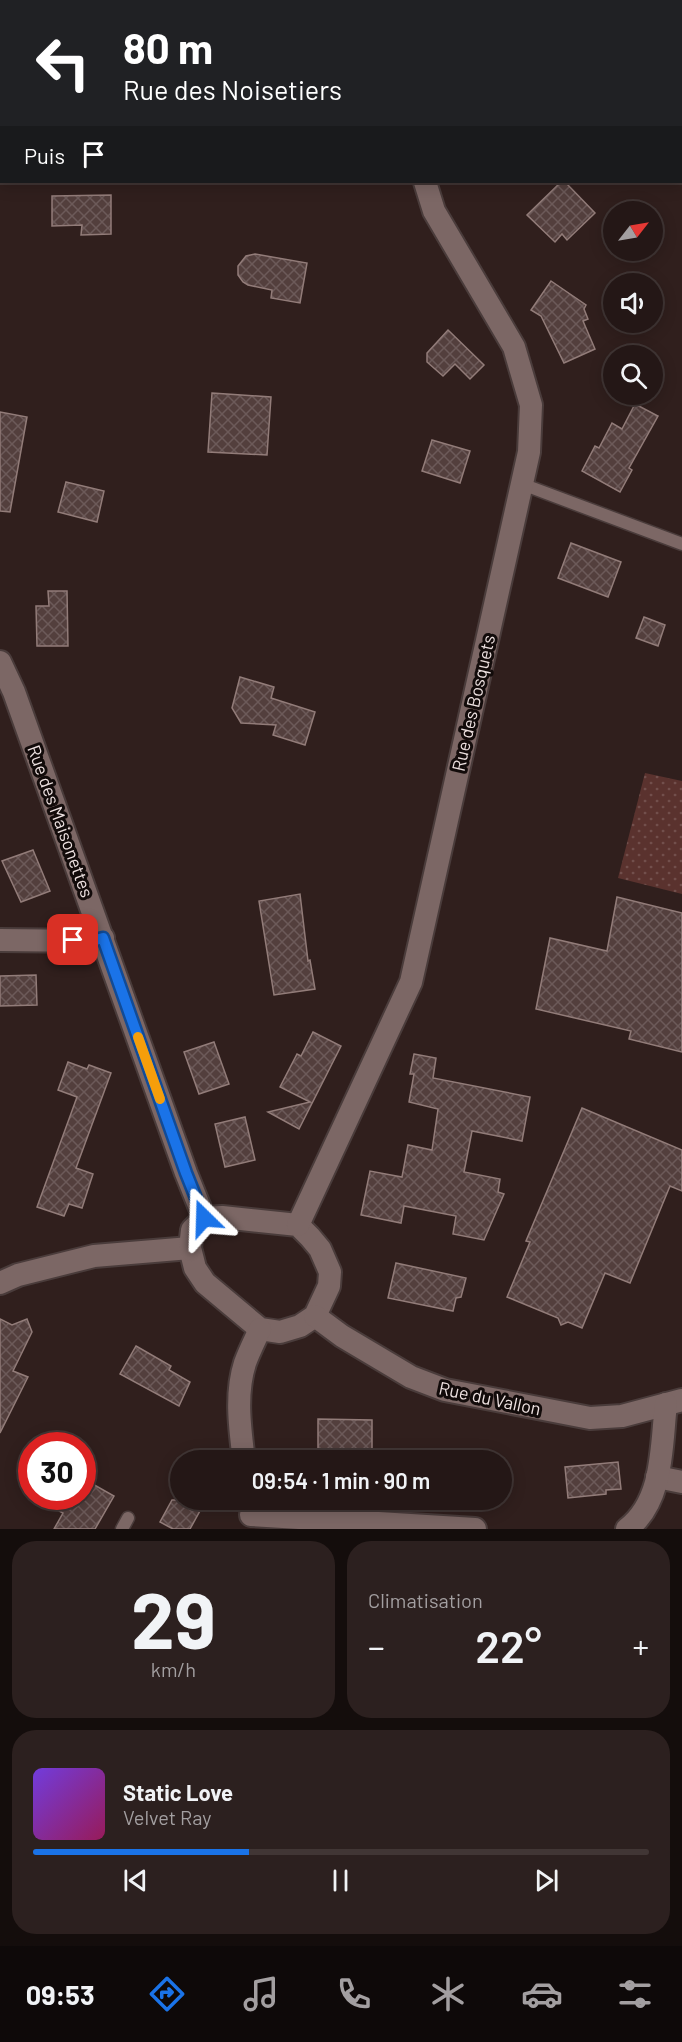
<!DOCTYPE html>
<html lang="fr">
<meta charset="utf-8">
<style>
body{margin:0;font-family:Barlow,sans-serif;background:#2c201f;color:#f1f3f6;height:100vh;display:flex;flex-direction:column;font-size:22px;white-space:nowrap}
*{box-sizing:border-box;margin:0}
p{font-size:20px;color:#a39fa1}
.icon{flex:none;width:33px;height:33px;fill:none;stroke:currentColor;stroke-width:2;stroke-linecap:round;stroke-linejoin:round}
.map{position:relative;height:1529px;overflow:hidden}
.side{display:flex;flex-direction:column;gap:12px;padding:12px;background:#140d0c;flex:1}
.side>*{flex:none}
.guide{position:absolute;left:0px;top:0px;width:682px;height:183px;box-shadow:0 3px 15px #0003,0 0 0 2px #413635;background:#202124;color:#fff;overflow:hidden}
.needle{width:39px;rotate:59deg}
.fabs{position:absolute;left:603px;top:201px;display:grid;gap:12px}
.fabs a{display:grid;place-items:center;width:60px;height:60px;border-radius:50%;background:#241716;box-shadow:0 3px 15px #0003,0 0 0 2px #413635;font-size:30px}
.speed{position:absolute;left:18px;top:1432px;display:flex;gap:12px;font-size:30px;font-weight:700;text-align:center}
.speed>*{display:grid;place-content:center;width:78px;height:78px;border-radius:50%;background:#241716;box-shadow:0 3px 15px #0003,0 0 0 2px #413635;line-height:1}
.speed .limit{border:9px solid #d22;background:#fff;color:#111}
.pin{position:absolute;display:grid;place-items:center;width:51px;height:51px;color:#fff;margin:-26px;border-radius:12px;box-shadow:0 3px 9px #0006}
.me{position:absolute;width:66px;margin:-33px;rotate:338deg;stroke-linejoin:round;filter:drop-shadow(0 0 4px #0008)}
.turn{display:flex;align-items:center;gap:21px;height:126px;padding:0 24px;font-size:27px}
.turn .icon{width:78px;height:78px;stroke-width:2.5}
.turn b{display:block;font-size:42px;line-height:51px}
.then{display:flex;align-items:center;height:57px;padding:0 24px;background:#0003;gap:12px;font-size:22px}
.big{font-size:45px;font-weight:600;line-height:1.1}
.side .card{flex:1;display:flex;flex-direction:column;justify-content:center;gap:9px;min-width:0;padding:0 21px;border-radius:24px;background:#2c201f}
.side .dial{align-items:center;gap:0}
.dial b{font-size:78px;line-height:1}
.song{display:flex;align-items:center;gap:18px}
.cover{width:72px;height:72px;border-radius:9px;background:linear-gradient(135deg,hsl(260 70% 55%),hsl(330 70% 35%))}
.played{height:6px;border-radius:3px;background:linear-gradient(90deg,#1a73e8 35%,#413635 35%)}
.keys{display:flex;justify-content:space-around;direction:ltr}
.heat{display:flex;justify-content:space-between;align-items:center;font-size:33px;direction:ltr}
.side .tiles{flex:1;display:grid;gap:12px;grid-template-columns:1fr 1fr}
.card:last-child{grid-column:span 2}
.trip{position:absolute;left:170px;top:1450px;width:342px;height:60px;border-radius:30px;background:#241716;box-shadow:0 3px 15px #0003,0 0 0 2px #413635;font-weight:600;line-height:60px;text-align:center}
.dock{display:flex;height:96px;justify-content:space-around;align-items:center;background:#0e0909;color:#a39fa1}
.dock .icon{width:42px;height:42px}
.dock .selected{color:#1a73e8}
.dock b{font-size:27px;color:#f1f3f6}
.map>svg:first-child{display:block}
</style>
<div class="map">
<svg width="682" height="1529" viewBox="0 0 682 1529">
<defs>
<pattern id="grass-dots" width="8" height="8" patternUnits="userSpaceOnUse" patternTransform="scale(1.5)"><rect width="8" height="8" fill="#5a322e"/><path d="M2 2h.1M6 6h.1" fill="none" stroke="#724f4c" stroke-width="1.8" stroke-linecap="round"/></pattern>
<pattern id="building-cross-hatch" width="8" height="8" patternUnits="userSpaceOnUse" patternTransform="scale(1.5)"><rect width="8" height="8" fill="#533f3d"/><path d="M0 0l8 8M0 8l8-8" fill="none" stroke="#6c5a59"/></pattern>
</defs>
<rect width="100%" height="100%" fill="#301f1d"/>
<polygon fill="url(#grass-dots)" points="645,773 682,781 682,894 618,878"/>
<g fill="url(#building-cross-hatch)" stroke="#927c79" stroke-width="1.5">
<polygon points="561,182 565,182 595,213 567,240 562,234 555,242 527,215"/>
<polygon points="111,195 111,234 81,235 82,225 52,226 52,196"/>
<polygon points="255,254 307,263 300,303 271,298 272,290 248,285 243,282 238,275 238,266 246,256"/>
<polygon points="551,281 586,305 584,309 588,319 583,321 595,349 564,363 541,316 531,310"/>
<polygon points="448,330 484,365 470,379 455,364 443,376 427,362 427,353"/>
<polygon points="212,393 271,397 267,455 208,452"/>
<polygon points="635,404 658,416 629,468 632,470 620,492 582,471 595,446 599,448 612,423 622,429"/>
<polygon points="0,412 27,417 10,512 0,511"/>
<polygon points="432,440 470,451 460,483 422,471"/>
<polygon points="66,482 104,491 97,522 58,512"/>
<polygon points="571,543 621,562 608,597 558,578"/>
<polygon points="48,591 67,591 68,646 37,646 36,606 49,606"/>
<polygon points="644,617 665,625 658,646 636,638"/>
<polygon points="240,677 274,687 271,698 315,712 305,745 273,735 276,725 241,723 232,708"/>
<polygon points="33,850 50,891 21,902 2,861"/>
<polygon points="300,894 308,961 310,960 315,989 274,995 259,901"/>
<polygon points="617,897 682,913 682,1052 629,1039 631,1031 536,1009 550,938 607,951"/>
<polygon points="36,975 37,1005 0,1006 0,976"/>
<polygon points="313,1032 341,1046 299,1129 268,1112 310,1102 280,1087 297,1054 301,1056"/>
<polygon points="214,1042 229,1084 199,1094 184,1052"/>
<polygon points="414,1054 436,1058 433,1078 530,1097 522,1141 472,1131 464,1172 500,1179 498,1192 504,1194 484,1240 453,1234 456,1216 404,1206 401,1223 361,1215 370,1171 402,1177 408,1145 432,1150 438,1109 409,1102 414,1074 410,1074"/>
<polygon points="68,1062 87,1069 89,1065 111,1073 76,1168 93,1174 82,1208 69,1204 64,1216 37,1207 77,1097 58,1090"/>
<polygon points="582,1108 682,1150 682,1191 670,1186 630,1283 605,1273 582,1328 568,1322 561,1325 558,1318 507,1297 530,1242 526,1241"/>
<polygon points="245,1117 255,1160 225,1167 215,1124"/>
<polygon points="396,1263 466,1278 461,1297 456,1298 453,1311 388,1298"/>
<polygon points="0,1319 12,1325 27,1319 32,1332 13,1371 28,1377 0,1433"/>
<polygon points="136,1346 171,1366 169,1370 190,1382 179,1406 120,1374"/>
<polygon points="318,1419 372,1420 372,1461 318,1461"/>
<polygon points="618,1462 621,1489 606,1490 606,1494 568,1498 565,1467"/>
<polygon points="82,1478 114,1496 95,1529 54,1529 63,1513 33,1497 82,1497"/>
<polygon points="172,1500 206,1500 190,1529 173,1529 160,1522"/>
</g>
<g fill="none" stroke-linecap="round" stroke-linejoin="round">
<g stroke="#4a3c3b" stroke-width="15">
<g id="lane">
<polyline points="522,484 682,544"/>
<polyline points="122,1529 128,1518"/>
</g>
</g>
<g stroke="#4a3c3b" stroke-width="26">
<g id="street">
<polyline points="460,2 460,0"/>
<polyline points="0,662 14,692 186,1173 204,1218"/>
<polyline points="0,940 92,941 103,938"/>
<polygon points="222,1217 298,1225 310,1237 320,1249 330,1272 329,1286 315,1316 300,1326 280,1332 260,1329 205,1283 195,1268 190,1248 192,1230 204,1218"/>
<polyline points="298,1225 411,982 529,452 531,405 514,347 434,211 425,182"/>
<polyline points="0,1283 18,1275 94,1256 190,1248"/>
<polyline points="315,1316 342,1336 411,1377 445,1390 590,1418 622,1416 682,1400"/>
<path d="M 244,1461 C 240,1429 235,1394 245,1363 C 249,1352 255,1340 260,1329"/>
<polyline points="657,1477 682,1482"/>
<polyline points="251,1515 475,1529"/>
<path d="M 627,1529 C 664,1501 661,1446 666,1404"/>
</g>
</g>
<g stroke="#4a3c3b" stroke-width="36">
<g id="secondary">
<polyline points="508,0 509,2"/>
<polyline points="681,124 682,124"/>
</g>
</g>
<use href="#lane" stroke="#7c6765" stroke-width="12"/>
<use href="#street" stroke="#7c6765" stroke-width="22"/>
<use href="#secondary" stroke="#7c6765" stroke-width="33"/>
</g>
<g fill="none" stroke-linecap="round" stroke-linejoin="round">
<g stroke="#114b97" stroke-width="15">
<polyline id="route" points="73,940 92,941 103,938 186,1173 204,1218"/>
</g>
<use href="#route" stroke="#1a73e8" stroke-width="10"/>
<polyline stroke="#f59e0b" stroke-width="10" points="138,1037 160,1099"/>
</g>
<g text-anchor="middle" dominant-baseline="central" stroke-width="6" stroke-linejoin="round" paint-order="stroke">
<g font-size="18" fill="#ede1e0" stroke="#120b0a">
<text transform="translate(473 703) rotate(-77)">Rue des Bosquets</text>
<text transform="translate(61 821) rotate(70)">Rue des Maisonettes</text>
<text transform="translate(490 1398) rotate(12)">Rue du Vallon</text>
</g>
</g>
</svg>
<div class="fabs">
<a><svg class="needle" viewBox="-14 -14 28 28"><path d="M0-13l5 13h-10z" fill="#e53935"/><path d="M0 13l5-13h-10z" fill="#a39fa1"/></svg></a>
<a><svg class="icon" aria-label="sound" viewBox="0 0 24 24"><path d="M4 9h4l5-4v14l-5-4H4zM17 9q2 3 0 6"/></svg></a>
<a><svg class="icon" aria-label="search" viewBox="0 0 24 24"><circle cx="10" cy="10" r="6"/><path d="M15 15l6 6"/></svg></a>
</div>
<div class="speed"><div class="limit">30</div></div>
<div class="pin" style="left:73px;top:940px;background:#d93025"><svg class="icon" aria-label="arrive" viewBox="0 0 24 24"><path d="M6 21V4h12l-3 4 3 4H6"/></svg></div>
<svg class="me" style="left:204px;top:1218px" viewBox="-20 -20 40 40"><path d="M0-17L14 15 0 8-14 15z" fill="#1a73e8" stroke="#fff" stroke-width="4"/></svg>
<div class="trip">09:54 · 1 min · 90 m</div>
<div class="guide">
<div class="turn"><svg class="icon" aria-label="left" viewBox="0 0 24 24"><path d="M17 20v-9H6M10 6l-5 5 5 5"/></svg><div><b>80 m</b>Rue des Noisetiers</div></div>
<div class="then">Puis<svg class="icon" aria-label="arrive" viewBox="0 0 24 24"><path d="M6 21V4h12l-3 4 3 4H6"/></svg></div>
</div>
</div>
<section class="side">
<div class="tiles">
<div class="card dial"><b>29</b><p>km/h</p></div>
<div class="card"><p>Climatisation</p>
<div class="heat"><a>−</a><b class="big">22°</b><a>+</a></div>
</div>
<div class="card">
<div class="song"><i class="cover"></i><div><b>Static Love</b><p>Velvet Ray</p></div></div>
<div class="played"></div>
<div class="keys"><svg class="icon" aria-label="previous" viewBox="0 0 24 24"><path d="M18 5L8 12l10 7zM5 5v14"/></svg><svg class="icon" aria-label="pause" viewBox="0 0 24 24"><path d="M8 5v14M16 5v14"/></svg><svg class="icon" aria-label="next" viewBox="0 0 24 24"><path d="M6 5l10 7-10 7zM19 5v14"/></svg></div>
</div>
</div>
</section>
<nav class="dock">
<b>09:53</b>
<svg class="icon selected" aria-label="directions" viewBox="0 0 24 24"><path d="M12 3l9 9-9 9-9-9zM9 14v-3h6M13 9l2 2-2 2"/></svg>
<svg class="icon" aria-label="music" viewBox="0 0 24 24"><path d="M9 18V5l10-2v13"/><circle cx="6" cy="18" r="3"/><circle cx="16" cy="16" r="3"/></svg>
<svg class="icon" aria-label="phone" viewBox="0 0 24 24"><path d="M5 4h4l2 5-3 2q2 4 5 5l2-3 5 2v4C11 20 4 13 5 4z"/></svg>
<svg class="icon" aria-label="climate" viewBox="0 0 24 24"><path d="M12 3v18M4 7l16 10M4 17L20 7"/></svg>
<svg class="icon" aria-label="car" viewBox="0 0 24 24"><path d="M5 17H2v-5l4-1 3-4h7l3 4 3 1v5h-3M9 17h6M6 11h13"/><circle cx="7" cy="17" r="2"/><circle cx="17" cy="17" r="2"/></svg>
<svg class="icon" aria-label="filters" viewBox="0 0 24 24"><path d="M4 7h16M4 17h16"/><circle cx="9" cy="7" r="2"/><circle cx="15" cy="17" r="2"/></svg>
</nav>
